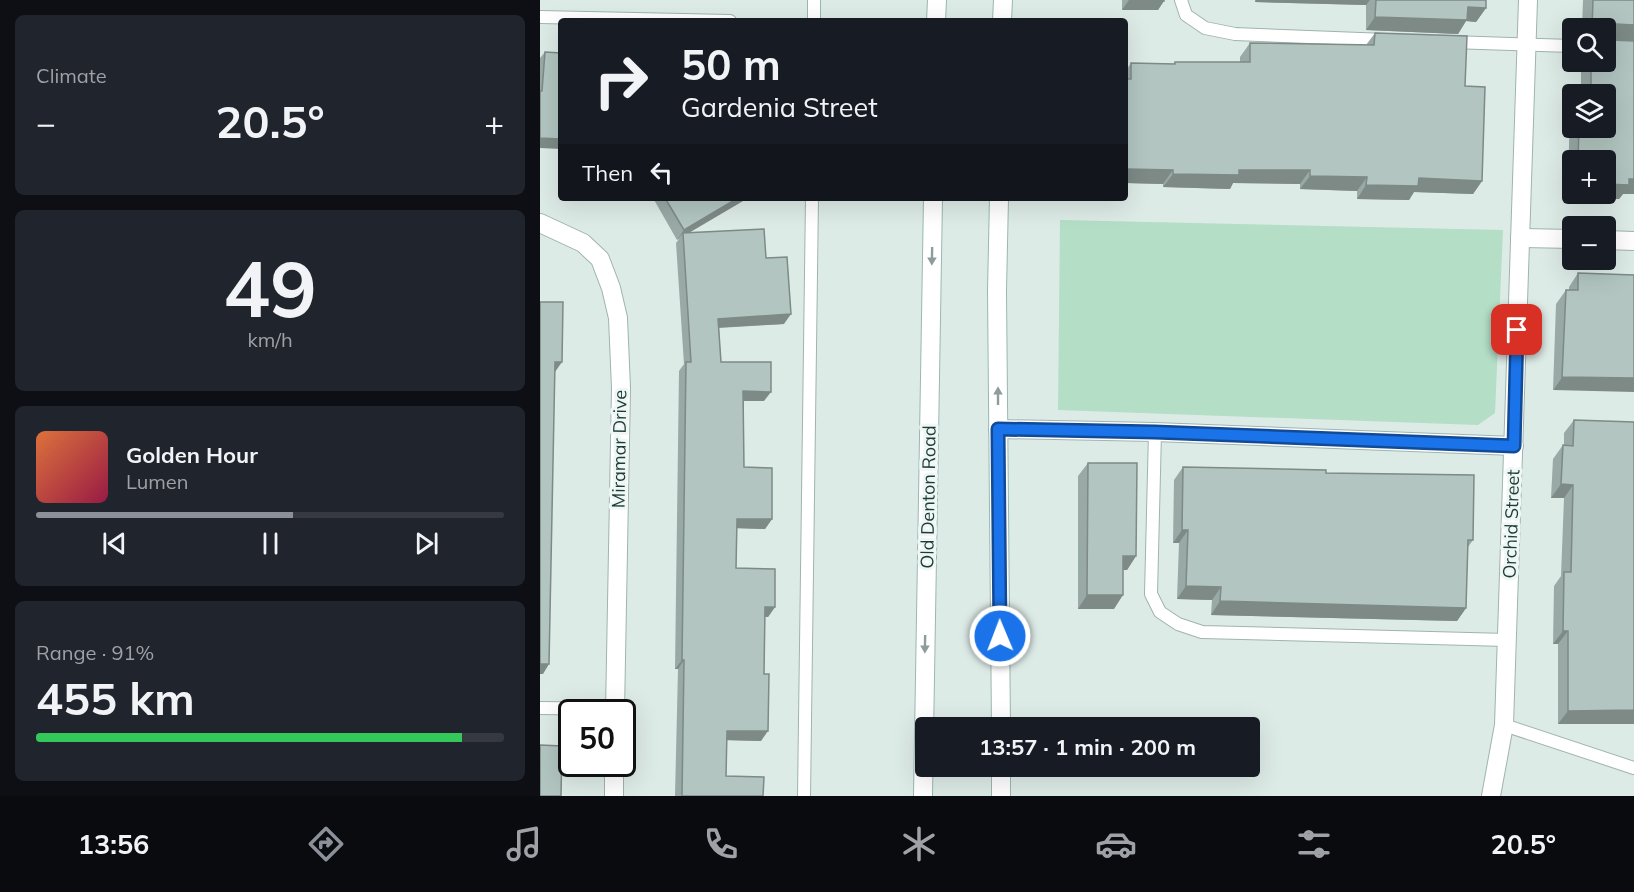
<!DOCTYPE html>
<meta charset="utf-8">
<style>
body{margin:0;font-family:Mulish,sans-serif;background:#20242c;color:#f1f3f6;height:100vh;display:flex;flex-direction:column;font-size:22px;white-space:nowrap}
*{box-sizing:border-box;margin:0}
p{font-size:20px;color:#9ea1a6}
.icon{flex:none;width:33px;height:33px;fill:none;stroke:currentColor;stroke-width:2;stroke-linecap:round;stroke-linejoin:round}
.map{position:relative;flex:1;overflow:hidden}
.side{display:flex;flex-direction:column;gap:15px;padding:15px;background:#0d0f14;width:540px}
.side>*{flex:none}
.banner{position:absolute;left:18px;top:18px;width:570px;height:183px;border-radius:6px;box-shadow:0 6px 24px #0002;background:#171b24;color:#f1f3f6;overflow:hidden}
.buttons{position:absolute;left:1022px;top:18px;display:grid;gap:12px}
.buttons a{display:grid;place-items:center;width:54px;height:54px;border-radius:6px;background:#171b24;box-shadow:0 6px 24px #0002;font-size:30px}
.speed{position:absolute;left:18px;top:699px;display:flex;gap:12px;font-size:30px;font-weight:700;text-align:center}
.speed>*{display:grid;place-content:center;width:78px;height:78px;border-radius:50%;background:#171b24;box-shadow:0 6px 24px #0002;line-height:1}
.speed .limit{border:3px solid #111;border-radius:9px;background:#fff;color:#111}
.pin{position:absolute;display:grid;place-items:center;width:51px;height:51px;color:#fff;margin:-26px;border-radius:12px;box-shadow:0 3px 9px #0006}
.me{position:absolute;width:66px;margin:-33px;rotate:359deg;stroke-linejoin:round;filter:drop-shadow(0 0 4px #0008)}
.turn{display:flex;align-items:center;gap:21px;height:126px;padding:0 24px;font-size:27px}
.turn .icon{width:78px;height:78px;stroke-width:2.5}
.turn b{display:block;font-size:42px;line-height:51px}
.then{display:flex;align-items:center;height:57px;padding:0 24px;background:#0003;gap:12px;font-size:22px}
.big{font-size:45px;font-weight:700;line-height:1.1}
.side .card{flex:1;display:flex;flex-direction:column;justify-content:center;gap:9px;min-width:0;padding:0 21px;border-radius:9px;background:#20242c}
.side .dial{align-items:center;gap:0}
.dial b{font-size:78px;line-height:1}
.song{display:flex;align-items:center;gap:18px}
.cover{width:72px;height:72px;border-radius:9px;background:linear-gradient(135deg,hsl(20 70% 55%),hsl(340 70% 35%))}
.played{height:6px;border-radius:3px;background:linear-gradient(90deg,#8c9099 55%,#363941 55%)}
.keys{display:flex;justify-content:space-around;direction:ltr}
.heat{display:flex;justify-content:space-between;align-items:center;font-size:33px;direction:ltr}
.charge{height:9px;border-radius:4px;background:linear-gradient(90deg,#34c759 91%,#363941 0)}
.trip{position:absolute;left:375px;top:717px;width:345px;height:60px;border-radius:6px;background:#171b24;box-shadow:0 6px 24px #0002;font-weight:700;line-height:60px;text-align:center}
.tab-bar{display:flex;height:96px;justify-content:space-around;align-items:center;background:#090b0e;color:#9ea1a6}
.tab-bar .icon{width:42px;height:42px}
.tab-bar .on{color:#8c9099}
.tab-bar b{font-size:27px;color:#f1f3f6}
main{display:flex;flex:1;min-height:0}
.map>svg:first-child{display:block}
</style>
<main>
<section class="side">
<div class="card"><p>Climate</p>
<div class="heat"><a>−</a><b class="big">20.5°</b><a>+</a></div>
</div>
<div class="card dial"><b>49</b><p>km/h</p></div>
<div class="card">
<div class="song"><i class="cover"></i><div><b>Golden Hour</b><p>Lumen</p></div></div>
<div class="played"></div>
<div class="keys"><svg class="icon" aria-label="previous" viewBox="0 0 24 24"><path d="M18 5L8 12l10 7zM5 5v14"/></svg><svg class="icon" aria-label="pause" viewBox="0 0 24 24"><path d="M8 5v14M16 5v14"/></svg><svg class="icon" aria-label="next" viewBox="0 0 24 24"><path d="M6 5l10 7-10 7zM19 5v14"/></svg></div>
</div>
<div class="card"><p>Range · 91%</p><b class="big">455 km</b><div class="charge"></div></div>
</section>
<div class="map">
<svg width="1094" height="796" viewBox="0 0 1094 796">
<rect width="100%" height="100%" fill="#ddebe7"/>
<polygon fill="#b4dec6" points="520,220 963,230 955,413 938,425 518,410"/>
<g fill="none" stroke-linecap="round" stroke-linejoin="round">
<g stroke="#a0b3af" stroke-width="14">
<g id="lane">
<polyline points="641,0 646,15 665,28 695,34 846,40"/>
<polyline points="0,17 190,21"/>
<polyline points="274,21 274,0"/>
<polyline points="911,42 1032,46"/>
<polyline points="615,432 611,594 620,612 638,624 662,632 967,640"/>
<polyline points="0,708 75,709"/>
<polyline points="964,725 1094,768"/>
<polyline points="264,796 272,198"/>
</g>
</g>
<g stroke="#a0b3af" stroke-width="20">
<g id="street">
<polyline points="0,223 43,243 60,259 71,288 78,318 81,388 75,712"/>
<polyline points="980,238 1032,239"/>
<polyline points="1065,240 1094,241"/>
<polyline points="458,429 615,432 974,446"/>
<polyline points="74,796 74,764"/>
<polyline points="951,796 964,725 988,0"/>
</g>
</g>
<g stroke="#9bb7b1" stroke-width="20">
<g id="secondary">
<polyline points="396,21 397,0"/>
<polyline points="462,21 463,0"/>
<polyline points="459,198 457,291 461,728"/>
<polyline points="461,766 461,796"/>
<polyline points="383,796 393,198"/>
</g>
</g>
<use href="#lane" stroke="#fff" stroke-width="12"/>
<use href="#street" stroke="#fff" stroke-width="18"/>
<use href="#secondary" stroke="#fff" stroke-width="18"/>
</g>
<g fill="#99a9a5">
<polygon points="582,0 624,0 618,10 582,10"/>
<polygon points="715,0 946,0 946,8 936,22 926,21 918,34 826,30 826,5 715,2"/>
<polygon points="1043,0 1094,0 1094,41 1071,39 1083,194 1079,199 1045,198 1045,194 1065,194 1065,160 1032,160 1032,188 1028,188 1030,103 1032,100 1032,128 1065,128 1065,94 1036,94 1041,88 1041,62 1065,62 1065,28 1042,28"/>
<polygon points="835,33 925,86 942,181 933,194 874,192 869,200 817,199 817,191 760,189 760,184 693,183 690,189 623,187 623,184 587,183 585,186 585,72 591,63 633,64 635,62 700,62 700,57 710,43 826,45"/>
<polygon points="5,52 0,148 0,58"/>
<polygon points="113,198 208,198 149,233 226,258 244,324 179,328 181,362 224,401 204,401 204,467 232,519 225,529 197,528 196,568 235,607 228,617 225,617 221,741 187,740 186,776 223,796 135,796 138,669 135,669 139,371 144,364 136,243 139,239 137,240"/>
<polygon points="1038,273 1094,275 1013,390 1016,304 1026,290 1029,290 1029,287"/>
<polygon points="1034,420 1094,422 1094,724 1018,724 1018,644 1013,644 1014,586 1021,576 1024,498 1011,498 1013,459 1023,445 1024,445 1024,433"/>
<polygon points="548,463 596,556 587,570 583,570 574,609 538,609 538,476"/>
<polygon points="643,467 786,473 933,540 928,547 926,608 917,621 671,615 672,600 637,599 639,543 633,543 634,480"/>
</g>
<g fill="#7d8a86">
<polygon points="589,0 624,1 618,10 582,10"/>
<polygon points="716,0 830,0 826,5 715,2"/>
<polygon points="928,7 946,8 936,22 926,21 918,34 826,30 835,17"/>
<polygon points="1076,24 1094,25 1094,41 1065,39 1065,34 1071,25"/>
<polygon points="0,138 21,139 21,149 0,148"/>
<polygon points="587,169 633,170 623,184 585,183"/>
<polygon points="699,170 770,170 760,184 693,183 690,189 623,187 633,174"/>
<polygon points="770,176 827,177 817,191 760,189"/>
<polygon points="879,178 942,181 933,194 874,192 869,200 817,199 826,185"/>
<polygon points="1089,179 1094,179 1094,194 1083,194 1079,199 1045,198 1048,194 1065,194 1065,184"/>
<polygon points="1032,182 1032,188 1028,188"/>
<polygon points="198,198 208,198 143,236 143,233 137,240 144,230"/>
<polygon points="251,314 244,324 172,328 178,319"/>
<polygon points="15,362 22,362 15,372"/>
<polygon points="1022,377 1094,378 1094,392 1013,390"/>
<polygon points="203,391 231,392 224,401 197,401"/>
<polygon points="1021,484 1033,485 1024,498 1011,498"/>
<polygon points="197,519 232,519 225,529 190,528"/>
<polygon points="642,530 648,530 639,543 633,543"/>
<polygon points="583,556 596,556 587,570 573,570"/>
<polygon points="646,586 681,587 672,600 637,599"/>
<polygon points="547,595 583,595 574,609 538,609"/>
<polygon points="680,601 926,608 917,621 671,615"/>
<polygon points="225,607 235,607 228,617 218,616"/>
<polygon points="1023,631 1028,631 1018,644 1013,644"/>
<polygon points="142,660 144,660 138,669 135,669"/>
<polygon points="0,664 9,664 3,674 0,674"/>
<polygon points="1094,710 1094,724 1018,724 1028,711"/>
<polygon points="187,731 228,731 221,741 180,740"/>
</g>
<g fill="#b2c5c0" stroke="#7d8a86" stroke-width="1.5">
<polygon points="589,0 624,0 624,1"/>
<polygon points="836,0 946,0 946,8 928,7 927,20 835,17"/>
<polygon points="1053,0 1094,0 1094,25 1076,24 1071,25 1067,32 1068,37 1071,40 1094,41 1094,179 1089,179 1089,185 1065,184 1065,160 1038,160 1039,128 1065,128 1065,94 1040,94 1041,88 1051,88 1051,62 1065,62 1065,28 1052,28"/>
<polygon points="835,33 927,36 925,86 945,87 942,181 879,178 878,186 826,185 827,177 770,176 770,170 699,170 699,175 633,174 633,170 587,169 587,183 585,183 585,79 591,79 591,63 635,64 635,62 710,62 710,43 834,45"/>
<polygon points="5,52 21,53 21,139 0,138 0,91 2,91"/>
<polygon points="125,198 198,198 144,230"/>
<polygon points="224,229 226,258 247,257 251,314 178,319 181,362 231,362 231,392 203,391 204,467 232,468 232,519 197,519 196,568 235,569 235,607 225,607 224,674 229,674 228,731 187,731 186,776 224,777 223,796 142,796 144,660 142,660 146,362 151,362 143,233"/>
<polygon points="1038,273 1094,275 1094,378 1022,377 1026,290 1038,290"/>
<polygon points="0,302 23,302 22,362 15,362 9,664 0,664"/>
<polygon points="1034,420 1094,422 1094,710 1028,711 1028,631 1023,631 1024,572 1031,572 1033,485 1021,484 1023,445 1033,446"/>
<polygon points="548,463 597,463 596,556 583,556 583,595 547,595"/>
<polygon points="643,467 786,470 786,473 934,475 933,540 928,540 926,608 680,601 681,587 646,586 648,530 642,530"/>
<polygon points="0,745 22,746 21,796 0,796"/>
</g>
<defs><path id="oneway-solid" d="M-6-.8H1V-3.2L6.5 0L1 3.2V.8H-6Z" transform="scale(1.5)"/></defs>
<g fill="#8e9d9c">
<use href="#oneway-solid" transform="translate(392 256) rotate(91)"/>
<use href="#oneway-solid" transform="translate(458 396) rotate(-90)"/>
<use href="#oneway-solid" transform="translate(385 644) rotate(91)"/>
</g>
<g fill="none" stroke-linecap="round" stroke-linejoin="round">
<g stroke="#114b97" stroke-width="15">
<polyline id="route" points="460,636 458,429 615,432 974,446 977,330"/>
</g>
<use href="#route" stroke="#1a73e8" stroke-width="10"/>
</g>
<g text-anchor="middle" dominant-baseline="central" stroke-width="6" stroke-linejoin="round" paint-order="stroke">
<g font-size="18" fill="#1e3b38" stroke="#eef7f4">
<text transform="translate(79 449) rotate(-89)">Miramar Drive</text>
<text transform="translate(388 497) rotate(-89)">Old Denton Road</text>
<text transform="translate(971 524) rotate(-88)">Orchid Street</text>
</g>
</g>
</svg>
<div class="buttons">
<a><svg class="icon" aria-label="search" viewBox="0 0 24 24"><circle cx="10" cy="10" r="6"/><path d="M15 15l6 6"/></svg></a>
<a><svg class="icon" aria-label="layers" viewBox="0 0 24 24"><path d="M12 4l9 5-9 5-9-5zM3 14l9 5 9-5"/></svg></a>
<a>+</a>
<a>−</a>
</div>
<div class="speed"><div class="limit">50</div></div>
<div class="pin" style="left:977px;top:330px;background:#d93025"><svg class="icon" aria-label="arrive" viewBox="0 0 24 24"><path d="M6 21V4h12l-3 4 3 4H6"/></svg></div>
<svg class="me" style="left:460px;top:636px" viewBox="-20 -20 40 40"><circle r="17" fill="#1a73e8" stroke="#fff" stroke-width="3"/><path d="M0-11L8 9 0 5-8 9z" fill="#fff"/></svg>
<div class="trip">13:57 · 1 min · 200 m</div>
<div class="banner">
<div class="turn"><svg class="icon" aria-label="right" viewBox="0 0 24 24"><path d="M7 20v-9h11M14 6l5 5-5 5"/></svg><div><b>50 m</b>Gardenia Street</div></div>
<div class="then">Then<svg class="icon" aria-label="left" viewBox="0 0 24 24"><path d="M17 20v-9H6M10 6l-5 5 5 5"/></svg></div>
</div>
</div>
</main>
<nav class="tab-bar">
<b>13:56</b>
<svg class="icon on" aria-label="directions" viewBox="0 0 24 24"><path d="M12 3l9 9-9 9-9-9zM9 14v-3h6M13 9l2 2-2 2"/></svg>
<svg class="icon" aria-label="music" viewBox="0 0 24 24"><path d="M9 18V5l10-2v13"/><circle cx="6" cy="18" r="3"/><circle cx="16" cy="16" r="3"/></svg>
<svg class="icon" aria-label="phone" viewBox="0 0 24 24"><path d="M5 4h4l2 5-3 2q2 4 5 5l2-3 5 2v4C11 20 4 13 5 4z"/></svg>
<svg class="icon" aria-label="climate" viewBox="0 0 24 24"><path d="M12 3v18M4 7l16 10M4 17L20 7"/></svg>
<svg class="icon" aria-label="car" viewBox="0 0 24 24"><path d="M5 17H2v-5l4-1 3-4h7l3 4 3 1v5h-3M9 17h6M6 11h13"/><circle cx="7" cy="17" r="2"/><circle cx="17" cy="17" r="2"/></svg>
<svg class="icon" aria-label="filters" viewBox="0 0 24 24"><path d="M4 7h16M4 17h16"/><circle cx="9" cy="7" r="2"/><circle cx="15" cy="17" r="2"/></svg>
<b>20.5°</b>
</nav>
